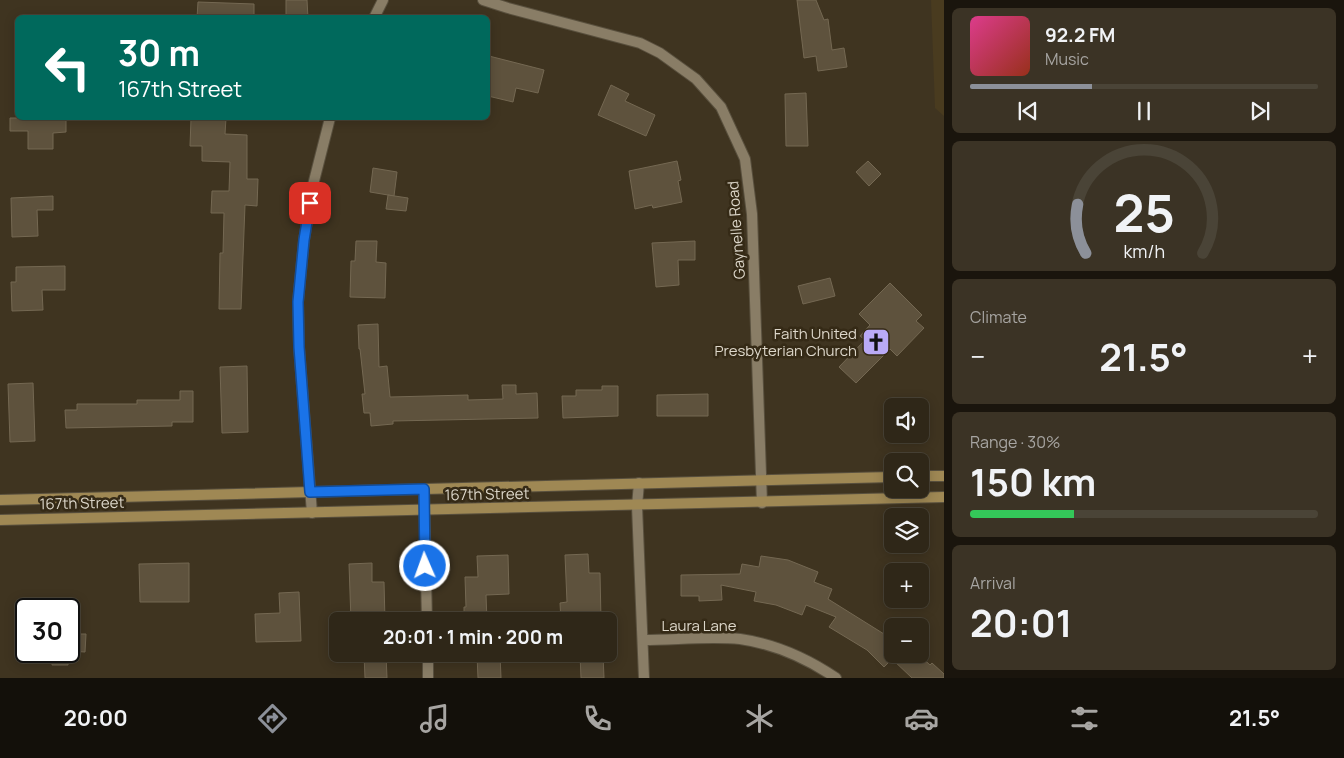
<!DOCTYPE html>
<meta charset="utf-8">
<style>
body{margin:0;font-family:Manrope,sans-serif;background:#3b3325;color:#f1f3f6;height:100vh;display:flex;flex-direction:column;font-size:19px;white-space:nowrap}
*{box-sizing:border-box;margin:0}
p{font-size:16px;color:#a7a5a2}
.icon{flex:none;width:28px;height:28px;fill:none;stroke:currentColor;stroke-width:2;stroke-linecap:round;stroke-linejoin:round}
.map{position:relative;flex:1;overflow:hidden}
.drawer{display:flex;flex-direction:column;gap:8px;padding:8px;background:#1a150d;width:400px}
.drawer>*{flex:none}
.banner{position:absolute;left:15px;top:15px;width:475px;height:105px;border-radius:8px;box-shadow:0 2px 12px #0003,0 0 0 1px #4a4437;background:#00695c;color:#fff;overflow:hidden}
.buttons{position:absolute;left:884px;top:398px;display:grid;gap:10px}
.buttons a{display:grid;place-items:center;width:45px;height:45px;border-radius:8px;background:#2f2718;box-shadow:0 2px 12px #0003,0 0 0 1px #4a4437;font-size:25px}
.speed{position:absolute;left:15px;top:598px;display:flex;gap:10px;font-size:25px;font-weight:700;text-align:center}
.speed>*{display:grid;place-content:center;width:65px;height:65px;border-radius:50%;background:#2f2718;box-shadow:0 2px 12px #0003,0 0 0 1px #4a4437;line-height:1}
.speed .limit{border:2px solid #111;border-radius:8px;background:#fff;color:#111}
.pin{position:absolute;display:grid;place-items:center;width:42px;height:42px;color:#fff;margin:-21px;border-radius:10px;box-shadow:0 2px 8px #0006}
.me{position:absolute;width:55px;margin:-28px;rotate:358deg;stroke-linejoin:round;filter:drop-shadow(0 0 4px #0008)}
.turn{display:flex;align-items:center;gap:18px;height:105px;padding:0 20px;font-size:22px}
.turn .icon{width:65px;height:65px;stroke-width:2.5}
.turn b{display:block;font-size:35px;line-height:42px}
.big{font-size:38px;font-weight:700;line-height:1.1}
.drawer .widget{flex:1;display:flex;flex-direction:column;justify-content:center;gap:8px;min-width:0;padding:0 18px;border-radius:8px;background:#3b3325}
.drawer .dial{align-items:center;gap:0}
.dial svg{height:130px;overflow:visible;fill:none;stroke:#4a4437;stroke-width:7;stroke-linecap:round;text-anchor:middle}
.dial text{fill:#f1f3f6;stroke:none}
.song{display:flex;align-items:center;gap:15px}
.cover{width:60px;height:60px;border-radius:8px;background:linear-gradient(135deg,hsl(330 70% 55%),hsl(10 70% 35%))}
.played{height:5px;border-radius:2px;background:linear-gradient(90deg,#8c9099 35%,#4a4437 35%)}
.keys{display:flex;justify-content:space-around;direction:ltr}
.heat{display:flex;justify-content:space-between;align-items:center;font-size:28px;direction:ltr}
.charge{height:8px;border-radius:4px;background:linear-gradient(90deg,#34c759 30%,#4a4437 0)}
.trip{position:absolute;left:329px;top:612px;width:288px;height:50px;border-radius:8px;background:#2f2718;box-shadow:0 2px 12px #0003,0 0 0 1px #4a4437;font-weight:700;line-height:50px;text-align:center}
.tabs{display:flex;height:80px;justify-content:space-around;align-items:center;background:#13100a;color:#a7a5a2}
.tabs .icon{width:35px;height:35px}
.tabs .selected{color:#8c9099}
.tabs b{font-size:22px;color:#f1f3f6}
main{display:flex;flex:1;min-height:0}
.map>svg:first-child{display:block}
</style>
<main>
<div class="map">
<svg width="944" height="678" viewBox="0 0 944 678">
<rect width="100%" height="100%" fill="#3f3420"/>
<polygon fill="#493b1f" points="931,0 944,0 944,116 935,108"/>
<g fill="#5e523d" stroke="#746852">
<polygon points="286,0 307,0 308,18 286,18"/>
<polygon points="797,0 816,0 824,20 828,19 832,50 844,48 847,67 818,71 816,56 804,58"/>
<polygon points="198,2 254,4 254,18 197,18"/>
<polygon points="489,56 544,70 538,93 516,88 513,102 488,96 488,64"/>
<polygon points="611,85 629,94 625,101 655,115 646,136 598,115"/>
<polygon points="806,93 808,146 786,146 785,94"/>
<polygon points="10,118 66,118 66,132 53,133 53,149 28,149 28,131 10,131"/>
<polygon points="203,118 226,118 225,134 247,135 247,179 258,179 257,206 245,205 241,309 219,309 220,253 223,253 224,213 211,213 212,191 229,191 230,162 202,161 202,146 190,146 191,119 203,119"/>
<polygon points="677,161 681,180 678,181 682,202 653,208 652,205 635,209 629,171"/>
<polygon points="868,161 881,174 869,186 856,172"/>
<polygon points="373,168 397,172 394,196 370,192"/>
<polygon points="388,195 408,198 406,211 386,209"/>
<polygon points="53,196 53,210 37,210 38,236 12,237 11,198"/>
<polygon points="356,241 377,241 376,262 386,263 385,298 350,297 351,261 355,261"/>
<polygon points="695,241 695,260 678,260 679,285 656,287 652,243"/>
<polygon points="65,266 65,290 42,290 43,310 12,311 11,282 16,282 16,267"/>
<polygon points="830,278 835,296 803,304 798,286"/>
<polygon points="890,283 922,315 916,321 924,328 897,356 890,349 856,383 839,367 865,340 860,336 870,325 859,314"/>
<polygon points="378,324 379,367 387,366 390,397 468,395 468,400 503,399 502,385 516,385 516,394 537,393 538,418 393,421 393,424 371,426 370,413 364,413 362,394 365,394 360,349 359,349 358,325"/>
<polygon points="247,366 248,432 222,433 220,367"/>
<polygon points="33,383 35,441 10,442 8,384"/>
<polygon points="602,386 618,386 618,416 563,418 562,396 576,396 576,390 602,390"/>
<polygon points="180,391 193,391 193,422 172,422 172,426 66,428 65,410 77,410 77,404 137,404 137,400 180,400"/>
<polygon points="708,394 708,416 657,416 657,395"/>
<polygon points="588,554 589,573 600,573 601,620 561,621 560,603 567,602 565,555"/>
<polygon points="508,555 509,594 486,595 487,621 464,621 464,607 466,607 465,577 478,577 477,556"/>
<polygon points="761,556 788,560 818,572 814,582 832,589 828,599 892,639 892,654 918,654 930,665 932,663 944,674 944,678 912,678 892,659 884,667 867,650 829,627 836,617 806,605 802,615 776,605 754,601 756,592 721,585 722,600 699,601 699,596 681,596 681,575 740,574 742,564 759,567"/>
<polygon points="189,563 189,602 140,602 139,564"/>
<polygon points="372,563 372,582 384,582 385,621 351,621 349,564"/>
<polygon points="299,592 301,641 256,642 255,614 280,613 279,593"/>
<polygon points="69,634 86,634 85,652 69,651"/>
<polygon points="53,651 69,651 68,665 52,665"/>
<polygon points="364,654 386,654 387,678 365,678"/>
<polygon points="500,654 501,678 478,678 477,655"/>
<polygon points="580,654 603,654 604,678 581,678"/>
</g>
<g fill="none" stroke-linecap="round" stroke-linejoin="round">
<g stroke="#59503e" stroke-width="12">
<g id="minor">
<polyline points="483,0 508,8 640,43 660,53 696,79 721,107 745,159 752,214 762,503"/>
<polyline points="374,18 383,0"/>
<polyline points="639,483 637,506 644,678"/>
<polyline points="424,489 427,621"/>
<polyline points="312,513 299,347 298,302 304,240 313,185 330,118"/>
<path d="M 643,640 C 675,640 708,636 740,639 C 775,644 808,659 836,678"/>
<polyline points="428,654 428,678"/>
</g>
</g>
<g stroke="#59503e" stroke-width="12">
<g id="secondary">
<polyline points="920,476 944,476"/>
<polyline points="0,500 892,477"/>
<polyline points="0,520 944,497"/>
</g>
</g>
<use href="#minor" stroke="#897d66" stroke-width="10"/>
<use href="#secondary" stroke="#9f8854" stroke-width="10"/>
</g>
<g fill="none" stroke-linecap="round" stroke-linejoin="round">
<g stroke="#114b97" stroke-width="12">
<polyline id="route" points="310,203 304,240 298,302 299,347 310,492 424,489 425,566"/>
</g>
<use href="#route" stroke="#1a73e8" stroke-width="9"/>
</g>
<defs>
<g id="church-square" transform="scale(1.4375)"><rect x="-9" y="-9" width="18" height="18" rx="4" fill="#baaaf6" stroke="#352a16"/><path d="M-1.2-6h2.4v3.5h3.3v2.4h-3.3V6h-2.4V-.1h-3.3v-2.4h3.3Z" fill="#111"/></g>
</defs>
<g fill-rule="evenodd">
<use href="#church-square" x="876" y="342"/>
</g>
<g text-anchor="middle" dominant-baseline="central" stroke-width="5" stroke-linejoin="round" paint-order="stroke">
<g font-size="15" fill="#ddd7ca" stroke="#352a16">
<text transform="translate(736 230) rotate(-94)">Gaynelle Road</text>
<text transform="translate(487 494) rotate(-1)">167th Street</text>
<text transform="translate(82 503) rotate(-1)">167th Street</text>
<text x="699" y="625">Laura Lane</text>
</g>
<g font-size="15" fill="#ddd7ca" stroke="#352a16" text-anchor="end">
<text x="857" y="333">Faith United<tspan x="857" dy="17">Presbyterian Church</tspan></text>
</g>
</g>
</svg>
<div class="buttons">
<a><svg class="icon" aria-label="sound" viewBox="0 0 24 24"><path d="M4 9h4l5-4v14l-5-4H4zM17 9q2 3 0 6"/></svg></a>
<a><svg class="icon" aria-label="search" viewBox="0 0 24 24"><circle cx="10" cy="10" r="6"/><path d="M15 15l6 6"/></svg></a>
<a><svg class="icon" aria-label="layers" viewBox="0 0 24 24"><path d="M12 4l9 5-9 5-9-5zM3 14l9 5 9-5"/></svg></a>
<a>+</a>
<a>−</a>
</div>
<div class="speed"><div class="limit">30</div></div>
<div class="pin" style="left:310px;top:203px;background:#d93025"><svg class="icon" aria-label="arrive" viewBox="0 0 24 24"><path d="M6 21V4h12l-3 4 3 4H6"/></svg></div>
<svg class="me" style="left:425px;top:566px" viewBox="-20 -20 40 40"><circle r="17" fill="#1a73e8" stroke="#fff" stroke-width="3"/><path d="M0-11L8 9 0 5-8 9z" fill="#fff"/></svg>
<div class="trip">20:01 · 1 min · 200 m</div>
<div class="banner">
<div class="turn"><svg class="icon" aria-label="left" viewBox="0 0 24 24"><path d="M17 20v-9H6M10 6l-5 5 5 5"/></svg><div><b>30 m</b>167th Street</div></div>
</div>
</div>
<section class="drawer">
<div class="widget">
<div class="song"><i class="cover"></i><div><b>92.2 FM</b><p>Music</p></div></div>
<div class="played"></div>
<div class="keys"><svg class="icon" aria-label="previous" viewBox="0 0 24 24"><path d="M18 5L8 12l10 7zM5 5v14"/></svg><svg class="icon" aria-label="pause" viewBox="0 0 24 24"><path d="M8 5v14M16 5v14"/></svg><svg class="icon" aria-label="next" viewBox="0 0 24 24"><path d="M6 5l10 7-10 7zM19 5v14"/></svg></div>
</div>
<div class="widget dial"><svg viewBox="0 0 100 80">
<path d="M14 69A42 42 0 1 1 86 69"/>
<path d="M14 69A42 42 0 0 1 9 39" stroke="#8c9099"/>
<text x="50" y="56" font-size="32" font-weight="700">25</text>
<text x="50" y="72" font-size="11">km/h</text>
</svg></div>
<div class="widget"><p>Climate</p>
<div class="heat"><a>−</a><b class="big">21.5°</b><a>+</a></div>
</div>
<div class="widget"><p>Range · 30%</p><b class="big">150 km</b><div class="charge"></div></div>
<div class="widget"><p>Arrival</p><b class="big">20:01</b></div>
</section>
</main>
<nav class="tabs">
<b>20:00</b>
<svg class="icon selected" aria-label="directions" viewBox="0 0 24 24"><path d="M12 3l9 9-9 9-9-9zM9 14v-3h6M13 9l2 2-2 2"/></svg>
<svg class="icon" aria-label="music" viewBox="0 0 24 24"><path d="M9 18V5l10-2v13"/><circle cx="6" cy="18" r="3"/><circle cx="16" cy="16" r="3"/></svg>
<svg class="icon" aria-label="phone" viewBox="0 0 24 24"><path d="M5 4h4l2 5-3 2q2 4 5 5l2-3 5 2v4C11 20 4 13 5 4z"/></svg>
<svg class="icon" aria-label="climate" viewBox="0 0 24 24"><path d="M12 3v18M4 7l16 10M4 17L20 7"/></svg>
<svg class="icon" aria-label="car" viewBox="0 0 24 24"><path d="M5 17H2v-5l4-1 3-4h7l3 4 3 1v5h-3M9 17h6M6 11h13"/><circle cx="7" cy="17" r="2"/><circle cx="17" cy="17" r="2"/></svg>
<svg class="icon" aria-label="filters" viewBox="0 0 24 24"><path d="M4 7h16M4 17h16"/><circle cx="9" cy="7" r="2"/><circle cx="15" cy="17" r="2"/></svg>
<b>21.5°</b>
</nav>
